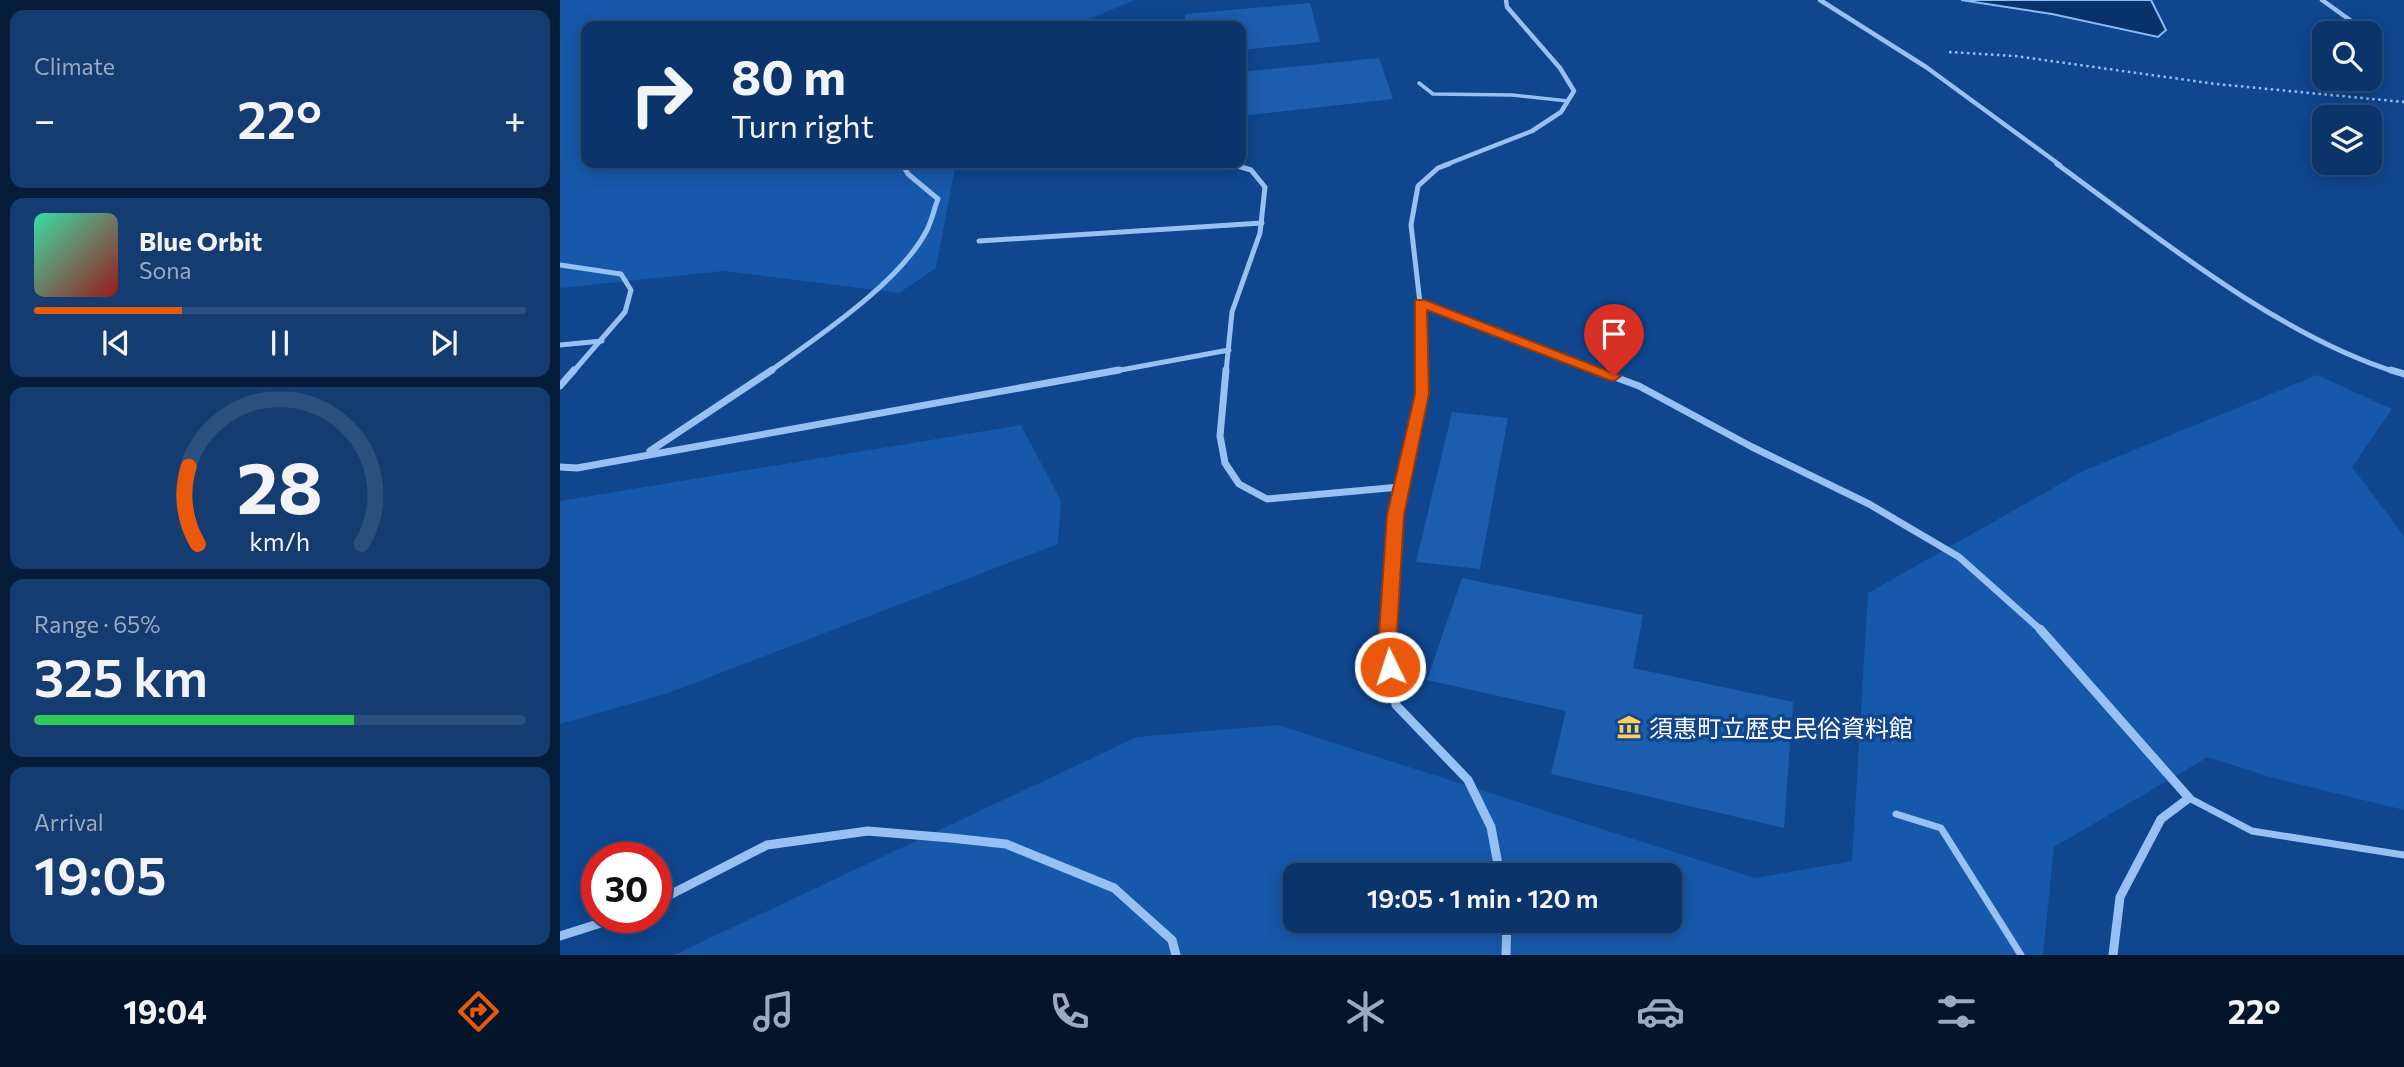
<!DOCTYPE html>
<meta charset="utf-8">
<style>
body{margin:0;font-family:Commissioner,"Noto Sans JP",sans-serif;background:#143c70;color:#f1f3f6;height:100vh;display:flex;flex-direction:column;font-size:26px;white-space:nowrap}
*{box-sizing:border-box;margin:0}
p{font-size:23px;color:#9aaac1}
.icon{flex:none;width:38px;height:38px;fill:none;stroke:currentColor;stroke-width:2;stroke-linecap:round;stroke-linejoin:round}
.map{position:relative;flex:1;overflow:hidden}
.side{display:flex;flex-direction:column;gap:10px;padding:10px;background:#061d3a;width:560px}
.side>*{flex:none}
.banner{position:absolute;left:21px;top:21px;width:665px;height:147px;border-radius:14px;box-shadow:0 4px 18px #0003,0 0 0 2px #2b4f7e;background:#0b346a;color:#f1f3f6;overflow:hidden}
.buttons{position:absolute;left:1752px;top:21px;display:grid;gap:14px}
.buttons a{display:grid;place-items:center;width:70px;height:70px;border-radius:14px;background:#0b346a;box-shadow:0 4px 18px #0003,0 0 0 2px #2b4f7e;font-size:35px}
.speed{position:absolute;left:21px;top:842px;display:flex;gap:14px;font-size:35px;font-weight:700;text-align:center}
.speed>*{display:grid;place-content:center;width:91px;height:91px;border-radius:50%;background:#0b346a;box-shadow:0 4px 18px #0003,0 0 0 2px #2b4f7e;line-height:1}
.speed .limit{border:10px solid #d22;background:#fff;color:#111}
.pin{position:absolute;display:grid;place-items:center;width:60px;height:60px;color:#fff;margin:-72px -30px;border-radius:50% 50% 50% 0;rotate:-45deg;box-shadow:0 0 7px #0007}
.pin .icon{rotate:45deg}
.me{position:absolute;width:77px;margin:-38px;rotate:356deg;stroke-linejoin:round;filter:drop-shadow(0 0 5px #0008)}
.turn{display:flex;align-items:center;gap:24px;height:147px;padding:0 35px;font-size:32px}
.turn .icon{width:91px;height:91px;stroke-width:2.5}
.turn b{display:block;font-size:49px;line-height:60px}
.big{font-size:52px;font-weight:600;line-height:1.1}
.side .card{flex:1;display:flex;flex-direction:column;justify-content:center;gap:10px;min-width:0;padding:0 24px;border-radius:14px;background:#143c70}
.side .dial{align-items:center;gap:0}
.dial svg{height:182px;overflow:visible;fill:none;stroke:#2b4f7e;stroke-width:7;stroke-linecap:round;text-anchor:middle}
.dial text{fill:#f1f3f6;stroke:none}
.song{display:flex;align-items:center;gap:21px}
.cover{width:84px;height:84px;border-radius:10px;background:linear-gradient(135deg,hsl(160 70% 55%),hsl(0 70% 35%))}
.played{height:7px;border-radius:4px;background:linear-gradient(90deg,#ea580c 30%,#2b4f7e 30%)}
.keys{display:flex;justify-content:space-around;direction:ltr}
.heat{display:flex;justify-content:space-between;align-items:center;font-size:38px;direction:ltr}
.charge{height:10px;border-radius:5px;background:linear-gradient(90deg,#34c759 65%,#2b4f7e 0)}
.trip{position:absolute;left:723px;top:863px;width:399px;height:70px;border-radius:14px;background:#0b346a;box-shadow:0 4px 18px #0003,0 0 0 2px #2b4f7e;font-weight:600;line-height:70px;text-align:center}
.menu{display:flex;height:112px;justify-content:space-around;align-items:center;background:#04152a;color:#9aaac1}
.menu .icon{width:49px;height:49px}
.menu .current{color:#ea580c}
.menu b{font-size:32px;color:#f1f3f6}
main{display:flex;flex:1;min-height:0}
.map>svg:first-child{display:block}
</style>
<main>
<section class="side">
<div class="card"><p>Climate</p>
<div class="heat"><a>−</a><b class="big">22°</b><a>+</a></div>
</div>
<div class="card">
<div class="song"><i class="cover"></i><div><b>Blue Orbit</b><p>Sona</p></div></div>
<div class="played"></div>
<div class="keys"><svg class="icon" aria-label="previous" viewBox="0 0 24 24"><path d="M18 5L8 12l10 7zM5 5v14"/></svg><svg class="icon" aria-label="pause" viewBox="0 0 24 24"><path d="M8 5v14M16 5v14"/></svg><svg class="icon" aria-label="next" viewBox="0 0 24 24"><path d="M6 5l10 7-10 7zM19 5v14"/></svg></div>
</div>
<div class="card dial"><svg viewBox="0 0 100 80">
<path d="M14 69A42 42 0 1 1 86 69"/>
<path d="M14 69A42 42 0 0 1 10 35" stroke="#ea580c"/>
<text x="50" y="56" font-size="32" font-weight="700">28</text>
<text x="50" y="72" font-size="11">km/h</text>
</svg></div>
<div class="card"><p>Range · 65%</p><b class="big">325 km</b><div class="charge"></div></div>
<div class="card"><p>Arrival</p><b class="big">19:05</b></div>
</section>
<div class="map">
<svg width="1844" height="955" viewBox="0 0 1844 955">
<rect width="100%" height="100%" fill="#0f468e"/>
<g fill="#1658a9" fill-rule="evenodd">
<polygon points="0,0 575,0 512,26 26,26 26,163 396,163 376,268 339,293 164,271 0,288"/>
<path d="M 1757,375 L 1832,409 L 1792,467 L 1844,536 L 1844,810 L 1710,777 L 1648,757 L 1494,847 L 1483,955 L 114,955 L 577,737 L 718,725 L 1195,878 L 1292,861 L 1308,593 L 1523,471 ZM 735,875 L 1110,875 L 1110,920 L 735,920 Z"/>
<polygon points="461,425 501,501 498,544 108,693 0,724 0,501"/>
</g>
<polygon fill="#09326a" stroke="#88bbf7" stroke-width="2" points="1401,0 1591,0 1606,30 1598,37 1492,14"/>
<g fill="#1c5dae">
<polygon points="750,3 760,42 681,50 681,26 626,26 625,14"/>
<polygon points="819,58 833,99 681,116 681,72"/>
<polygon points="892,412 948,418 920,569 856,562"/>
<polygon points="902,578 1083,615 1073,668 1233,702 1224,828 991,774 1006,711 867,680"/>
</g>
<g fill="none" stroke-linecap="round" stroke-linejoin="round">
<polyline stroke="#97c0f3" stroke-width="2.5" stroke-dasharray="2.5 3.5" stroke-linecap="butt" points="1389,52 1455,56 1656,84 1844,102"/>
<polyline stroke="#97c0f3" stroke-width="3.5" points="859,83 873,94 952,95 1008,101"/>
<g stroke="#97c0f3" stroke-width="7">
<polyline points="1629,798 1692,831 1844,855"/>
<polyline points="1336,814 1381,828 1461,955"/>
</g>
<g stroke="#97c0f3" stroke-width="4.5">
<polyline points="1260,0 1366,67 1500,165"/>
<polyline points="1762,0 1808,33"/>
<polyline points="669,163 676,165"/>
<polyline points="885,165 972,131 1001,112 1014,91 1000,68 947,7 946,0"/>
</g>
<g stroke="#97c0f3" stroke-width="5">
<path d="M 1497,164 C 1596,236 1719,336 1836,372"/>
<polyline points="419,241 702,223"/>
<polyline points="0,265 61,274 71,290 65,312 13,372"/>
<polyline points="860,303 1041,372"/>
<polyline points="0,345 42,341"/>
<path d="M 209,372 C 257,337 340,283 367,230 C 372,220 374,209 378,199 L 348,174 L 342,164"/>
<polyline points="550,372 669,350"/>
<polyline points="666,372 672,312 700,233 705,187 691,170 671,164"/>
<polyline points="862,372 860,303 851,225 858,186 878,168 889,164"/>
</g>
<g stroke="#97c0f3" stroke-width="7">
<polyline points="666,370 660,436 665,463 679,484 707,499 840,487"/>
<polyline points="1036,370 1079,386 1192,447 1309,504 1399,557 1482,631"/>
<polyline points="1831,370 1844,374"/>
<polyline points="0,386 14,370"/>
<polyline points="90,451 212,370"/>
<polyline points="0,467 17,468 559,370"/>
<polyline points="828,631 836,515 862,394 861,370"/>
</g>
<g stroke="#97c0f3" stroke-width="9">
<polyline points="828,629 827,649 836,705 908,780 931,827 940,875"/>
<polyline points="1480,629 1629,798 1601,819 1560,897 1553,955"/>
<polyline points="96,902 207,845 308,831 391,838 446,844 554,888 612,940 616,955"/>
<polyline points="0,936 60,917"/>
<polyline points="946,955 947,920"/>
</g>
</g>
<polygon fill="#ea580c" stroke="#983908" stroke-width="2" points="855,300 865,300 1061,376 1054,381 1049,380 867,310 869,394 844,515 836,649 839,667 837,673 823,673 818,649 827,515 855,394"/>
<defs>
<g id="museum-bare" transform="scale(1.89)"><path d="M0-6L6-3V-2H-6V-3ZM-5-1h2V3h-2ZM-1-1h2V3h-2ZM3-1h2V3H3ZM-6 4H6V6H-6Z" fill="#ffd059" stroke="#0f468e" stroke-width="2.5" paint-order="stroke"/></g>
</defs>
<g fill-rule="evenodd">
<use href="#museum-bare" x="1069" y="727"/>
</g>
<g text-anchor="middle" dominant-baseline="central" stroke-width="7" stroke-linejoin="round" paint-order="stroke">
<g font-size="24" fill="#fff" stroke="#0f468e" text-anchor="start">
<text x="1089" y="727">須惠町立歴史民俗資料館</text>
</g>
</g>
</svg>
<div class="buttons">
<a><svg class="icon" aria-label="search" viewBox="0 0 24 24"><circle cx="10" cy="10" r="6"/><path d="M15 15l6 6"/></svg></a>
<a><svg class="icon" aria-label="layers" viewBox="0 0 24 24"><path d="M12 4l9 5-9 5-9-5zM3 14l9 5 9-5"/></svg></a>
</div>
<div class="speed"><div class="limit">30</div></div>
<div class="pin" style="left:1054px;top:376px;background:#d93025"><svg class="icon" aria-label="arrive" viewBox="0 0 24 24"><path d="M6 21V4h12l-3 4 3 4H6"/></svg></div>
<svg class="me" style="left:830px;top:667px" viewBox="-20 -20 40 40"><circle r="17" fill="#ea580c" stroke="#fff" stroke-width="3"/><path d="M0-11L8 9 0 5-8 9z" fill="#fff"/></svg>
<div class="trip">19:05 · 1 min · 120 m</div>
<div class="banner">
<div class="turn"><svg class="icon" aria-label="right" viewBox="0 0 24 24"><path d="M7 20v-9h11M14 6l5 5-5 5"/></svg><div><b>80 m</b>Turn right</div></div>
</div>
</div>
</main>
<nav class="menu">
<b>19:04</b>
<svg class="icon current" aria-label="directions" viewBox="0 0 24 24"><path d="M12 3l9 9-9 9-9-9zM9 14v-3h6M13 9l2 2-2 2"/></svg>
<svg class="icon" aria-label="music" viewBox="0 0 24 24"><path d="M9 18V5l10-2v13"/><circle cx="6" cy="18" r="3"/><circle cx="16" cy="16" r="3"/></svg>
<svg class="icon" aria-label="phone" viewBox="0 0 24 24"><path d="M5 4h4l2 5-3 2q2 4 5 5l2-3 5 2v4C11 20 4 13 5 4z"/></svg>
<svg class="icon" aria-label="climate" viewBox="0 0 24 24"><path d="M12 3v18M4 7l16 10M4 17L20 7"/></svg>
<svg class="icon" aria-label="car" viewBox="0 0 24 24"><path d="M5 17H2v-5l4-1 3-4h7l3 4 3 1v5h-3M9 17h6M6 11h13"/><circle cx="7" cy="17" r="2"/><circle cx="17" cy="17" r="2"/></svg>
<svg class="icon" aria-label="filters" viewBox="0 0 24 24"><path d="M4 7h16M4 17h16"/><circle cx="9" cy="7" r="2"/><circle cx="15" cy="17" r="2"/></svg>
<b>22°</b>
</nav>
